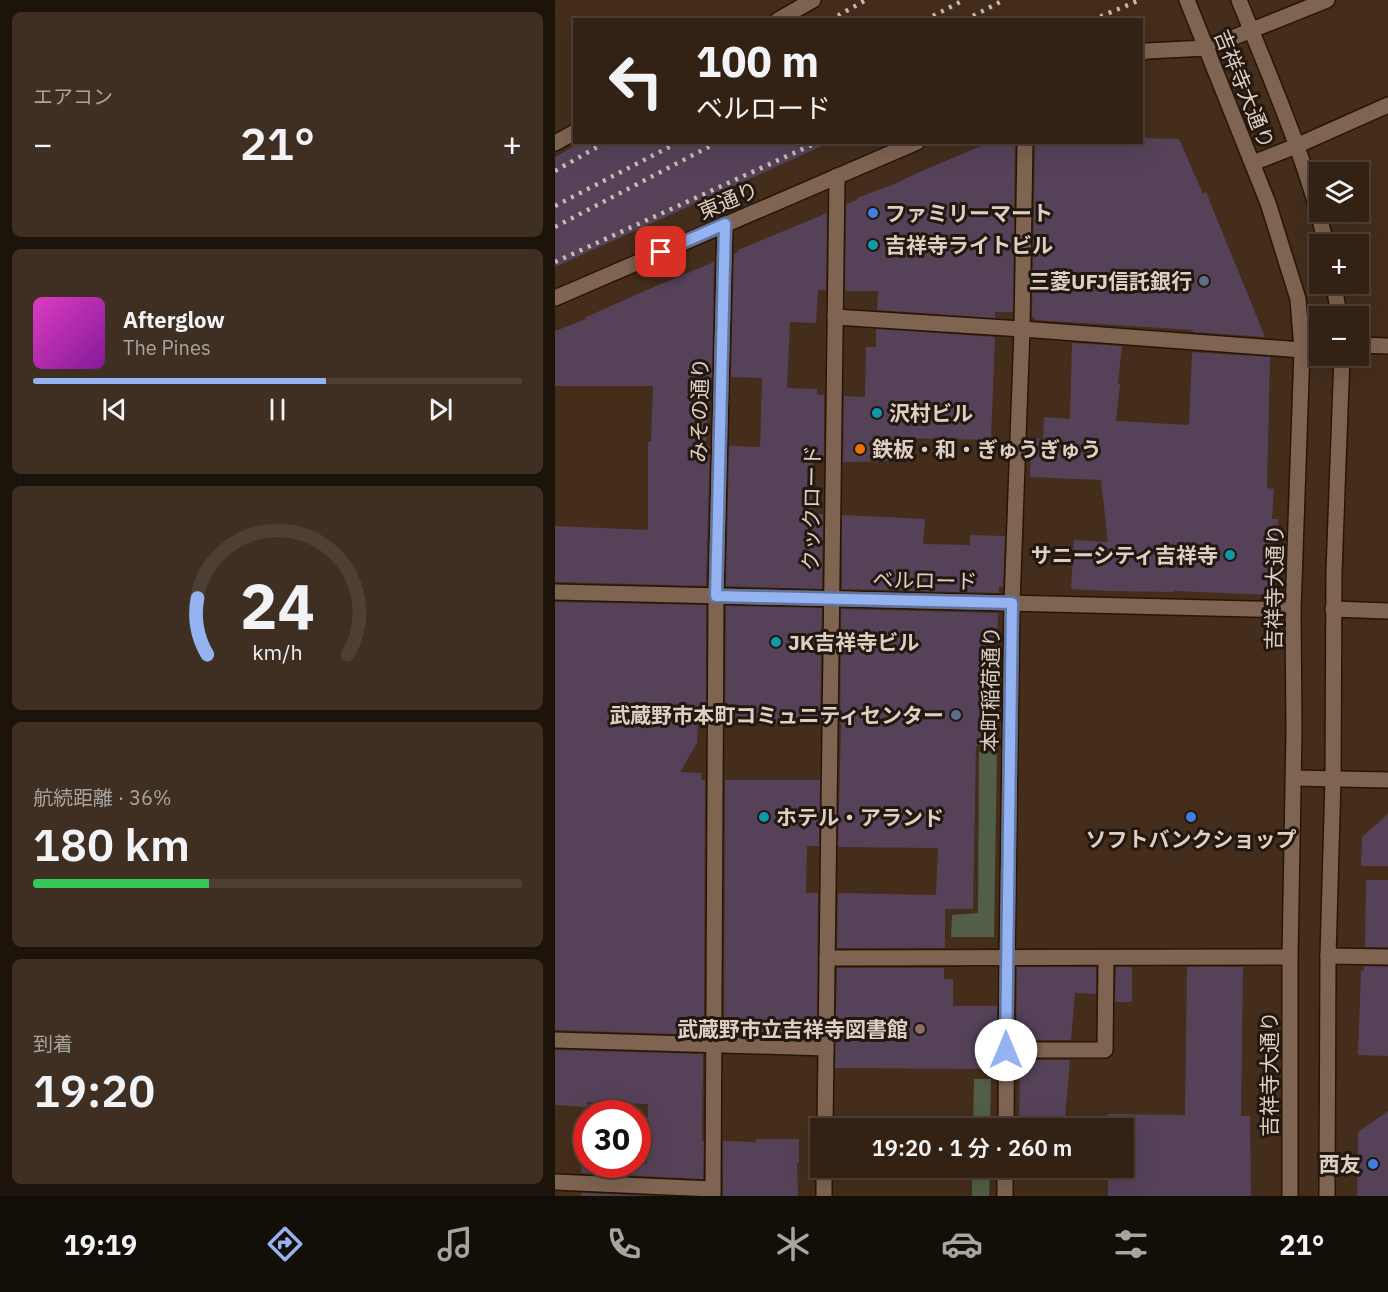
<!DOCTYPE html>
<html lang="ja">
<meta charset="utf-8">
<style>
body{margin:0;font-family:"IBM Plex Sans","Noto Sans JP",sans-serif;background:#3e2f22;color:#f1f3f6;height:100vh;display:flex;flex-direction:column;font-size:22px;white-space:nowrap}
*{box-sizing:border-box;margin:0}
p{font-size:20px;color:#a9a4a0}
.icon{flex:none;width:33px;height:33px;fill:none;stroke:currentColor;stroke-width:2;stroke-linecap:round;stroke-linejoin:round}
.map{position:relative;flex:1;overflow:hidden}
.sheet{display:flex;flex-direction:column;gap:12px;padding:12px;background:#1c130b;width:555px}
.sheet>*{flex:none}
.top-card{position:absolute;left:18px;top:18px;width:570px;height:126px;border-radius:0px;box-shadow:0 6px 24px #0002,0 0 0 2px #4e3f34;background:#332214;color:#f1f3f6;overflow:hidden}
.buttons{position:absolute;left:754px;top:162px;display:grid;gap:12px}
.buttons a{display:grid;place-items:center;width:60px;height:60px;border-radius:0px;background:#332214;box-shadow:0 6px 24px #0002,0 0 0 2px #4e3f34;font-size:30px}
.speed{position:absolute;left:18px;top:1100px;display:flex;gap:12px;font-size:30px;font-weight:700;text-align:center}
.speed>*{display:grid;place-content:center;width:78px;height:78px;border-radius:50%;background:#332214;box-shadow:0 6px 24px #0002,0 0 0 2px #4e3f34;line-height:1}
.speed .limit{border:9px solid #d22;background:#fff;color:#111}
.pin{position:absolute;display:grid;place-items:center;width:51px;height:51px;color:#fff;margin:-26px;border-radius:12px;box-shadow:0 3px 9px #0006}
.me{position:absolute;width:66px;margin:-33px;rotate:0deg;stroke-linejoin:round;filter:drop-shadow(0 0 4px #0008)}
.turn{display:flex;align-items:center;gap:21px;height:126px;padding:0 24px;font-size:27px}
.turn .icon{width:78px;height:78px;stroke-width:2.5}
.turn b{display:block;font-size:42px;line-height:51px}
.big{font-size:45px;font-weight:600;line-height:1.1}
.sheet .tile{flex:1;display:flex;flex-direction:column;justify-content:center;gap:9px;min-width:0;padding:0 21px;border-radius:9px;background:#3e2f22}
.sheet .dial{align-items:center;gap:0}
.dial svg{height:156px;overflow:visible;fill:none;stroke:#4e3f34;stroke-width:7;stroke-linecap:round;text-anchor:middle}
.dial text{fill:#f1f3f6;stroke:none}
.song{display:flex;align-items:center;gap:18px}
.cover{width:72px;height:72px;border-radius:9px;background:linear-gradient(135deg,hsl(310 70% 55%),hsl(290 70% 35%))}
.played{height:6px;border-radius:3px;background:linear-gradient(90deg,#95b2f1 60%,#4e3f34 60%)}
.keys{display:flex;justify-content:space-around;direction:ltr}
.heat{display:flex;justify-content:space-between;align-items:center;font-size:33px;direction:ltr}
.charge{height:9px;border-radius:4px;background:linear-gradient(90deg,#34c759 36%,#4e3f34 0)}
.trip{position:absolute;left:255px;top:1118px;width:324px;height:60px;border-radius:0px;background:#332214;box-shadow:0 6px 24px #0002,0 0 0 2px #4e3f34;font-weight:600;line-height:60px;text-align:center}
.tab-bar{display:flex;height:96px;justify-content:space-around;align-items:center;background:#140e08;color:#a9a4a0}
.tab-bar .icon{width:42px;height:42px}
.tab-bar .selected{color:#95b2f1}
.tab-bar b{font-size:27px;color:#f1f3f6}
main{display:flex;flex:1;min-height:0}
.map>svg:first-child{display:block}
</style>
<main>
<section class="sheet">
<div class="tile"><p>エアコン</p>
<div class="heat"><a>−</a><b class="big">21°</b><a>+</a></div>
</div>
<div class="tile">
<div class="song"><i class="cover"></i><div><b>Afterglow</b><p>The Pines</p></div></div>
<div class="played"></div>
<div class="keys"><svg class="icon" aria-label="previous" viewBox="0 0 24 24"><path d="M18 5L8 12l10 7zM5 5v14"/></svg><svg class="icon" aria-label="pause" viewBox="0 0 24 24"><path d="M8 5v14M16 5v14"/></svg><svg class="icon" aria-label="next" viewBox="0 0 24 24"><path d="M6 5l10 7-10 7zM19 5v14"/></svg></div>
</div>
<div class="tile dial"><svg viewBox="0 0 100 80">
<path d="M14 69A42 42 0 1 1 86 69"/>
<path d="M14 69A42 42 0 0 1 9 40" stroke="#95b2f1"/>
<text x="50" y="56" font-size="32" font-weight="700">24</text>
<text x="50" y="72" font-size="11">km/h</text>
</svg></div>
<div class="tile"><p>航続距離 · 36%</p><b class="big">180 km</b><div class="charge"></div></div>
<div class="tile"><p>到着</p><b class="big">19:20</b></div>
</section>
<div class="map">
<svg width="833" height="1196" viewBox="0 0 833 1196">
<rect width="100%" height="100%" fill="#442d1b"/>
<g fill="#525e47">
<polygon points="442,751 439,937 396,937 397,915 423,913 424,752"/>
<polygon points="419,1079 436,1079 435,1128 418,1128"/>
<polygon points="417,1167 435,1167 434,1196 417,1196"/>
</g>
<g fill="#554259">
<polygon points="586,138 624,139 648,194 651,192 710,337 638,332 638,330 481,320 477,316 480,142 586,142"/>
<polygon points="27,142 276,142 0,267 0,157"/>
<polygon points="435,142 460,142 458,312 440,312 440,318 322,310 323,291 290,291 291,204 302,200 302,198 342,183 360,174"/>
<polygon points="272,213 271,290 263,290 261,323 235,322 232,388 262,389 262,394 269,395 269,462 258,462 256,514 268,514 267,589 171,586 174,446 205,447 207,378 176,377 179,254 183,252 183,250"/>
<polygon points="159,262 157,376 156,387 153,387 151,445 155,446 151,586 0,582 0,526 93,530 93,442 96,442 98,386 0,386 0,331 31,319 31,317 101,286"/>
<polygon points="321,329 440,337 436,440 344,438 343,461 288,462 289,396 310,397 311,347 321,347"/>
<polygon points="517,343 567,346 563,384 565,384 561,421 634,425 637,352 715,357 712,488 719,489 717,519 723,519 718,595 619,591 619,592 554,591 516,589 519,540 553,542 546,480 475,477 476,438 488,439 489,417 515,419"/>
<polygon points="287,515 370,519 368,544 415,545 415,535 450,536 448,587 444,586 444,593 287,589"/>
<polygon points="0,602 151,605 151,722 143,722 142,743 125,772 147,773 146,780 150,780 149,1035 0,1030"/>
<polygon points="171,606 267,608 265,723 170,723"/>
<polygon points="286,609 443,613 441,677 433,676 431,746 421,746 418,909 390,909 390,948 282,948 283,893 381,895 383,848 283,847 286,724 285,724"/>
<polygon points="170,780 265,780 264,846 252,846 251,893 263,893 262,1019 240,1035 214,1034 214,1032 169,1031"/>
<polygon points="833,814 833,866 806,866 807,837"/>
<polygon points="811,880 833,880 833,947 810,947"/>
<polygon points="809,966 833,967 833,1056 803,1055 806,971 809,971"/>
<polygon points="462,967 541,967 541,994 520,993 516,1040 461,1040"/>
<polygon points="561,967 577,967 577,1002 560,1002"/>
<polygon points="632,967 688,967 686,1116 695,1116 696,1196 553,1196 553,1167 568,1167 568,1128 553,1128 553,1114 630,1115"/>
<polygon points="282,968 389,968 389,979 398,979 398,1006 442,1006 442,1069 280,1068"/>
<polygon points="0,1050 148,1054 147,1141 149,1141 148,1179 26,1173 27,1164 92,1164 93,1104 32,1102 32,1107 0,1105"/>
<polygon points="461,1060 515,1060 509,1128 464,1128 465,1069 461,1069"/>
<polygon points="833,1111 833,1196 802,1196 803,1132"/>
<polygon points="201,1139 244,1139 244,1163 242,1163 243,1196 168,1196 168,1141 201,1142"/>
<polygon points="26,1193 96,1196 26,1196"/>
</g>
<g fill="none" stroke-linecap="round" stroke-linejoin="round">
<g stroke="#291504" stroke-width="18">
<g id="service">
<polyline points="280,317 467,329 747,350"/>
<polyline points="452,959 457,603 467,329 470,142"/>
<polyline points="0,1040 271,1048"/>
<polyline points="451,1050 550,1050 551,958"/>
</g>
</g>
<g stroke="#291504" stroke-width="18">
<g id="pedestrian">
<polyline points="778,609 833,611"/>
<polyline points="773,956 833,957"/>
</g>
</g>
<g stroke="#291504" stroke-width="18">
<g id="minor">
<polyline points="223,20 258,0"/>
<polyline points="586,53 591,51 652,48 772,0"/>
<polyline points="0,143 20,132"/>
<polyline points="698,163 741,146 833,105"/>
<polyline points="0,298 362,142"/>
<polyline points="804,345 833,346"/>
<polyline points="0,592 738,610"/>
<polyline points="272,958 735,957"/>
<polyline points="270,1128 282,176"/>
<polyline points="451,1128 452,959"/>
<polyline points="0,1182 158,1189"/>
<polyline points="158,1196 161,596 170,224"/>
<polyline points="269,1196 269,1167"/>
<polyline points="450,1196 450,1167"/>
</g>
</g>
<g stroke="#291504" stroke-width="18">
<g id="tertiary">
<polyline points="632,0 713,203 743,299 747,350 738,610 739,731 735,957 735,1196"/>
<path d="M 684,0 C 716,80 752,160 771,244"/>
<polyline points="779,284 784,316"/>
<polyline points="738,778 833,780"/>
<polyline points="772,1196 773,956 778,779 779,572 787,356"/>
</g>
</g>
<use href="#service" stroke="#7e6451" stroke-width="15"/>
<use href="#pedestrian" stroke="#7e6451" stroke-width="15"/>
<use href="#minor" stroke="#7e6451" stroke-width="15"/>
<use href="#tertiary" stroke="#7e6451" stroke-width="15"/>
<g stroke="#cabaae" stroke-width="4.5" stroke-dasharray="3 6" stroke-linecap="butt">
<polyline points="275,20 311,0"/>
<polyline points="370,20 409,0"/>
<polyline points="410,20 449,0"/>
<polyline points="537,20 585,0"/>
<polyline points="0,171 51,142"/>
<polyline points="0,206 124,142"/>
<polyline points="0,227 163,142"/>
<polyline points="0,262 263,142"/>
</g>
</g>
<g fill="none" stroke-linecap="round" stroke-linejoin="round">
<g stroke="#61749d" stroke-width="15">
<polyline id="route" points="106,252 170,224 161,596 457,603 451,1050"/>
</g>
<use href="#route" stroke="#95b2f1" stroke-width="10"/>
</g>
<g fill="#3f7fe0" stroke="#221810" stroke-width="2">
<circle cx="318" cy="213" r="6"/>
<circle cx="636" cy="817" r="6"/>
<circle cx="818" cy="1164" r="6"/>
</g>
<g fill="#0f9aa8" stroke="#221810" stroke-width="2">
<circle cx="318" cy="245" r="6"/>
<circle cx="322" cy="413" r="6"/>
<circle cx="675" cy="555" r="6"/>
<circle cx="221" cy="642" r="6"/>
<circle cx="209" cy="817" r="6"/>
</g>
<g fill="#5c6f8a" stroke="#221810" stroke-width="2">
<circle cx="649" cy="281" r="6"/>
<circle cx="401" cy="715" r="6"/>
</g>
<circle fill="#e8710a" stroke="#221810" stroke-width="2" cx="305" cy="449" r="6"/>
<circle fill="#8d6e63" stroke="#221810" stroke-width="2" cx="365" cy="1029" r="6"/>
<g text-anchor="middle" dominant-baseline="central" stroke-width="6" stroke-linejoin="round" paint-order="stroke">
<g font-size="21" fill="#decfc4" stroke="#221810">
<text transform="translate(690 89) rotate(68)">吉祥寺大通り</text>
<text transform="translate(173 200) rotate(-23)">東通り</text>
<text transform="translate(144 410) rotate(-89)">みその通り</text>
<text transform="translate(256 508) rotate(-89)">クックロード</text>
<text transform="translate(370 580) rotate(1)">ベルロード</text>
<text transform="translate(719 587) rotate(-89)">吉祥寺大通り</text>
<text transform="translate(435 689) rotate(-89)">本町稲荷通り</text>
<text transform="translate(714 1074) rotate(-90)">吉祥寺大通り</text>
</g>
<g font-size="21" font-weight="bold" fill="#decfc4" stroke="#221810" text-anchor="start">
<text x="330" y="213">ファミリーマート</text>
<text x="330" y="245">吉祥寺ライトビル</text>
<text x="637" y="281" text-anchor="end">三菱UFJ信託銀行</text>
<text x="334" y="413">沢村ビル</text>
<text x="317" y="449">鉄板・和・ぎゅうぎゅう</text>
<text x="663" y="555" text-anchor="end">サニーシティ吉祥寺</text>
<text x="233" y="642">JK吉祥寺ビル</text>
<text x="389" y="715" text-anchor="end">武蔵野市本町コミュニティセンター</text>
<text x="221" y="817">ホテル・アランド</text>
<text x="636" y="839" text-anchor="middle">ソフトバンクショップ</text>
<text x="353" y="1029" text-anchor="end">武蔵野市立吉祥寺図書館</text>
<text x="806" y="1164" text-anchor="end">西友</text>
</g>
</g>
</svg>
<div class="buttons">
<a><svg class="icon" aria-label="layers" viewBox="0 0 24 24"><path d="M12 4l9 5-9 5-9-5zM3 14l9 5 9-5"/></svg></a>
<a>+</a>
<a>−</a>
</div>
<div class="speed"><div class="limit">30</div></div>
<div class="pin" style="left:106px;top:252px;background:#d93025"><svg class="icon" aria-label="arrive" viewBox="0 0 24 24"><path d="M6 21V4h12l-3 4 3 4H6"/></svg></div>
<svg class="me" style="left:451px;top:1050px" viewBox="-20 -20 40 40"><circle r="19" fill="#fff"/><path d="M0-13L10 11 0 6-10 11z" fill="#95b2f1"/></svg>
<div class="trip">19:20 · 1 分 · 260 m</div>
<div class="top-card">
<div class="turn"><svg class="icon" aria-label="left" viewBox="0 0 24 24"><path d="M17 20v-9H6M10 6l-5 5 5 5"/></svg><div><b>100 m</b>ベルロード</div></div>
</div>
</div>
</main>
<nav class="tab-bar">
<b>19:19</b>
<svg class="icon selected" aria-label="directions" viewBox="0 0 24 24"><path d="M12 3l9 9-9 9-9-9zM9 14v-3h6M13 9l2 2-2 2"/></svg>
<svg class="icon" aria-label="music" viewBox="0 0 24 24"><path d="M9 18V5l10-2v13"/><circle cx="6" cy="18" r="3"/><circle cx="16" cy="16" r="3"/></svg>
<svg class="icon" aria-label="phone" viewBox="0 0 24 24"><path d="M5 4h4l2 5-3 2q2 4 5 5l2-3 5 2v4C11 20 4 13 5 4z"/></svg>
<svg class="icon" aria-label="climate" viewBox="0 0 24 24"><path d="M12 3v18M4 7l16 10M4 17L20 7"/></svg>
<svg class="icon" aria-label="car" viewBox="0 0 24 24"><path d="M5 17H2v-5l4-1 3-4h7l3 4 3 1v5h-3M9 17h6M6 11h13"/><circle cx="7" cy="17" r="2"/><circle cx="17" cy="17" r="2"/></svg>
<svg class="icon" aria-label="filters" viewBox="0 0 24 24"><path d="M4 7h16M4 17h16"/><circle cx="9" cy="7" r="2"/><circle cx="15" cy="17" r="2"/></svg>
<b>21°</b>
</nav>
